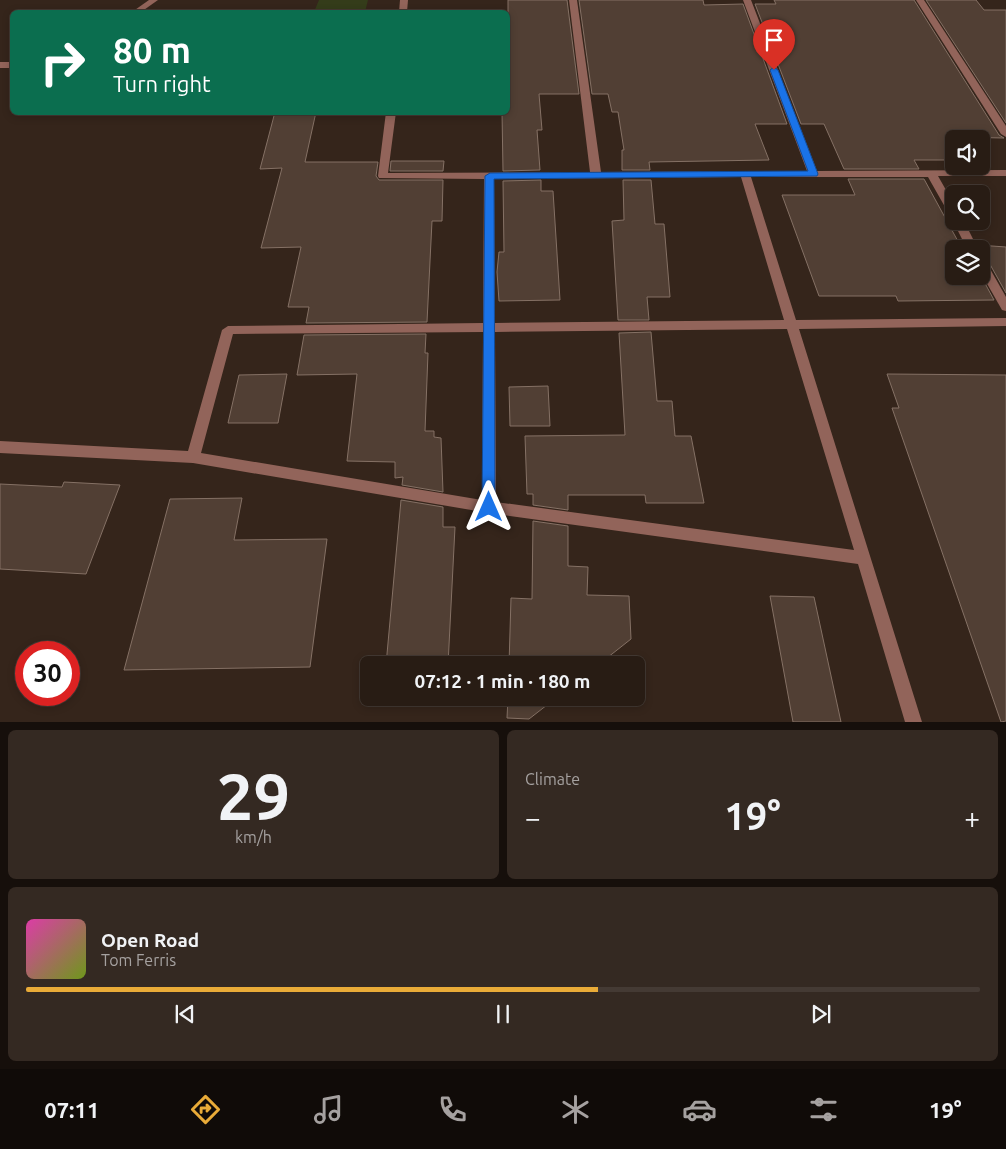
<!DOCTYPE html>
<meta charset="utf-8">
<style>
body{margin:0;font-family:Ubuntu,sans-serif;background:#342922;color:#f1f3f6;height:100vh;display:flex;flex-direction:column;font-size:19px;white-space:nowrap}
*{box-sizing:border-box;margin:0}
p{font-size:16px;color:#a5a1a0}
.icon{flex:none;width:28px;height:28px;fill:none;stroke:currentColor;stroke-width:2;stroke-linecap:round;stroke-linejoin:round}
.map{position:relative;height:722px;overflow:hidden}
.panel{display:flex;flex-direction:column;gap:8px;padding:8px;background:#160f0b;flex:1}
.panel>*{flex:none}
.guide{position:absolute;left:10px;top:10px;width:500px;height:105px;border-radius:8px;box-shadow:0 2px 8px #0003,0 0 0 1px #443a34;background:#0b6e4f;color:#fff;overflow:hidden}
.fabs{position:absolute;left:945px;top:130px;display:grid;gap:10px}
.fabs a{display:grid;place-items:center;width:45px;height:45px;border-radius:8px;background:#281c14;box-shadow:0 2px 8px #0003,0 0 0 1px #443a34;font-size:25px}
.speed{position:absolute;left:15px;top:641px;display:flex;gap:10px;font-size:25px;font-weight:700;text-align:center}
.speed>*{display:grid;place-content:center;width:65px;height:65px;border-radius:50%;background:#281c14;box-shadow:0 2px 8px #0003,0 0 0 1px #443a34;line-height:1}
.speed .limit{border:8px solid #d22;background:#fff;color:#111}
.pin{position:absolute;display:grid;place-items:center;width:42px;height:42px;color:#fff;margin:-51px -21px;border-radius:50% 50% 50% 0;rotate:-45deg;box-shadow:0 0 5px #0007}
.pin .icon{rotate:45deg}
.me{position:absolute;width:55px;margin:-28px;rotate:0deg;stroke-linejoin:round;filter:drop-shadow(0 0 4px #0008)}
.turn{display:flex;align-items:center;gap:18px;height:105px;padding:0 20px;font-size:22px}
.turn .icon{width:65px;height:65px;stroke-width:2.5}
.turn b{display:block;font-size:35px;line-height:42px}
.big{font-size:38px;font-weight:700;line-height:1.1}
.panel .widget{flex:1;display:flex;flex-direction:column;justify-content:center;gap:8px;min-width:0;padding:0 18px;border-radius:8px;background:#342922}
.panel .dial{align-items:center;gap:0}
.dial b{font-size:65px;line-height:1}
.song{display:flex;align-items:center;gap:15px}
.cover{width:60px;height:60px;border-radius:8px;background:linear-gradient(135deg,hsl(320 70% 55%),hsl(80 70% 35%))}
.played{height:5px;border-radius:2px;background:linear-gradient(90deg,#e9ab38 60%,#443a34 60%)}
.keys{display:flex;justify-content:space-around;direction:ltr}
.heat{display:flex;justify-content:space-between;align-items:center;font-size:28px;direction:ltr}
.panel .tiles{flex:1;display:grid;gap:8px;grid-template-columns:1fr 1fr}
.widget:last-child{grid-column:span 2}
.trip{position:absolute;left:360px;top:656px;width:285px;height:50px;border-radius:8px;background:#281c14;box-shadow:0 2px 8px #0003,0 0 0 1px #443a34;font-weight:700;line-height:50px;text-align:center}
.dock{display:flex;height:80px;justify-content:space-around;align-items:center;background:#100b08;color:#a5a1a0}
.dock .icon{width:35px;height:35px}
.dock .selected{color:#e9ab38}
.dock b{font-size:22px;color:#f1f3f6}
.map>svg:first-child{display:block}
</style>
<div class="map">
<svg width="1006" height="722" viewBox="0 0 1006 722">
<rect width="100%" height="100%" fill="#35251b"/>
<polygon fill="#343c1a" points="319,0 368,0 365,12 314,12"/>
<g fill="#513f34" stroke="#857165">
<polygon points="508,0 567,0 579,94 539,94 542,130 537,130 540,170 503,171 502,112 508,112"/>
<polygon points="579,0 703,0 704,5 743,4 787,124 755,124 769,160 649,162 650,170 622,170 622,150 624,150 618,112 612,112 608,94 592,94"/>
<polygon points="774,0 914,0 999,135 1004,138 954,137 954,160 914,160 919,169 844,169 824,124 801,124 755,4 776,4"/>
<polygon points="926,0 976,0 984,10 1006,10 1006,123"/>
<polygon points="275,112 316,112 305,162 378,162 376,176 379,180 443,180 442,221 432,221 427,322 306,323 309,307 288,307 301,247 261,248 282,168 260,169"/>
<polygon points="391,161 444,161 443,171 390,171"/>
<polygon points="848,179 924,179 960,245 965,249 954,249 954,276 981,276 994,300 898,301 896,296 819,296 782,195 855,195"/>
<polygon points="541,180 541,191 553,191 560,300 499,301 497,272 499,252 504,252 503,181"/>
<polygon points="623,180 651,180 655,224 664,224 670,297 647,297 649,320 618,320 612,221 624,220"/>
<polygon points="978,245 1006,247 1006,293 987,259 981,257 981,249"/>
<polygon points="651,332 657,401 672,401 675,436 691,436 704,503 646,503 645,495 568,495 568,510 533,505 533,494 527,494 525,436 625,435 619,333"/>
<polygon points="426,334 425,353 428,353 425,431 434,431 434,437 441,438 443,492 402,485 403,477 395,478 395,462 347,461 357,374 297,375 304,335"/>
<polygon points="287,374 278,423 228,423 239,375"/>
<polygon points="887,374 1006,375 1006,721 1001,722 892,408 899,408"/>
<polygon points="548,386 550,426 510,426 509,387"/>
<polygon points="64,482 120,485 86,574 0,569 0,484 62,487"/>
<polygon points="242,498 234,540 327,539 310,667 124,670 170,499"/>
<polygon points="401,500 443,507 443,527 455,527 448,665 386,665"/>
<polygon points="533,521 568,526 568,566 588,567 587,595 629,596 631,639 598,665 509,665 511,598 532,599"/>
<polygon points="770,596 814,597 841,722 793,722"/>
<polygon points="508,698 556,698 529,719 507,718"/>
</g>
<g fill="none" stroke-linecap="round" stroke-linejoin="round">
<g fill="#92645a" fill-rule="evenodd">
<polygon points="149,0 158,0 141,12 132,12"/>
<polygon points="400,0 408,0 407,12 399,12"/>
<path d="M 569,0 L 577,0 L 601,172 L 807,171 L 743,0 L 751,0 L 817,171 L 1006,170 L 1006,176 L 938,176 L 954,204 L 954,217 L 949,214 L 928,177 L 751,177 L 796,320 L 1006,318 L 1006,326 L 799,329 L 922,722 L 905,722 L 858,564 L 489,513 L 193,463 L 0,453 L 0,441 L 188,451 L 222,330 L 228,326 L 483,323 L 484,179 L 379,178 L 378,176 L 386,112 L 396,112 L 388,173 L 590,172 ZM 741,177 L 784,320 L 495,323 L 494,179 ZM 787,329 L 854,550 L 496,502 L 495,332 ZM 483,332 L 482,500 L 201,453 L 233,334 Z"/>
<polygon points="916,0 924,0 1006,126 1006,137 1001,134"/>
<rect x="0" y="62" width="12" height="6"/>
<polygon points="954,219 954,221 964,221 978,249 967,249 953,221"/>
<polygon points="981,259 985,260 1006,297 1006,311 1002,310 981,273"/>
</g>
</g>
<polygon fill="#1a73e8" stroke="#114b97" points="774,67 778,70 818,174 817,176 494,179 495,507 493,511 484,511 482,507 485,176 490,173 808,171 770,70"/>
</svg>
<div class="fabs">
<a><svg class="icon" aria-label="sound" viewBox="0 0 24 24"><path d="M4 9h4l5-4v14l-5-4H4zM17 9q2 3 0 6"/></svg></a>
<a><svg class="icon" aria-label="search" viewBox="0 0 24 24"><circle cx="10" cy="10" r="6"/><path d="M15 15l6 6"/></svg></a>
<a><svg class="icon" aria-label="layers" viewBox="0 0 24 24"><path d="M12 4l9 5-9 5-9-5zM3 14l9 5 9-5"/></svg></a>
</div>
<div class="speed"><div class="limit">30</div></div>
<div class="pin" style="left:774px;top:70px;background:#d93025"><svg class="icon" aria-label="arrive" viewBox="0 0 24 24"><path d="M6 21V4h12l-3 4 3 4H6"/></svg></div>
<svg class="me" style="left:489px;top:507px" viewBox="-20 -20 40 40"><path d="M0-17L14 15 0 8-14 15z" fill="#1a73e8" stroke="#fff" stroke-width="4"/></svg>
<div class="trip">07:12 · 1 min · 180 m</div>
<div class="guide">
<div class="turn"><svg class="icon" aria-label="right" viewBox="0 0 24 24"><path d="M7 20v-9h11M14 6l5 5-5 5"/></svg><div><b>80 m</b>Turn right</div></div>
</div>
</div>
<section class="panel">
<div class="tiles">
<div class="widget dial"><b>29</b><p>km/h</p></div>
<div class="widget"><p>Climate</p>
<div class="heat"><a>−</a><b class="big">19°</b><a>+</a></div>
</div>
<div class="widget">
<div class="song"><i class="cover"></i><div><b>Open Road</b><p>Tom Ferris</p></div></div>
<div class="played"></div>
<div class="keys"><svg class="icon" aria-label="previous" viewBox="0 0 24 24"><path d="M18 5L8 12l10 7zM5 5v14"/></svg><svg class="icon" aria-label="pause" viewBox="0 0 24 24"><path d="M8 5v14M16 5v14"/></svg><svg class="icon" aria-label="next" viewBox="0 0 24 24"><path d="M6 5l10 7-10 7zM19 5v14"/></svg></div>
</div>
</div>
</section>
<nav class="dock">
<b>07:11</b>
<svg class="icon selected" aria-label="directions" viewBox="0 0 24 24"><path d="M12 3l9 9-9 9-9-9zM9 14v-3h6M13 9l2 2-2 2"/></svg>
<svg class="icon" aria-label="music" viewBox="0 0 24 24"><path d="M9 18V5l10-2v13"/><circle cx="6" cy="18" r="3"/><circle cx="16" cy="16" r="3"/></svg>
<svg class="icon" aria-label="phone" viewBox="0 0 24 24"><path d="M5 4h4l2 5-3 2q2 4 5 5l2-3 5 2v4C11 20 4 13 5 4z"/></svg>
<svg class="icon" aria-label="climate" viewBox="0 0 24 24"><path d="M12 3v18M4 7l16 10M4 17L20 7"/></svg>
<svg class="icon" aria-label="car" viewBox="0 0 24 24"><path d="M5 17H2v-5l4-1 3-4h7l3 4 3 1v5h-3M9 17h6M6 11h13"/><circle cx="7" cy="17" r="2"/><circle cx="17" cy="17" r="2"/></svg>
<svg class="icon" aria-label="filters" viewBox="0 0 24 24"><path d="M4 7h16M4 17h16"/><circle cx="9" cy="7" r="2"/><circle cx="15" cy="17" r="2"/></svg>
<b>19°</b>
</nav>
